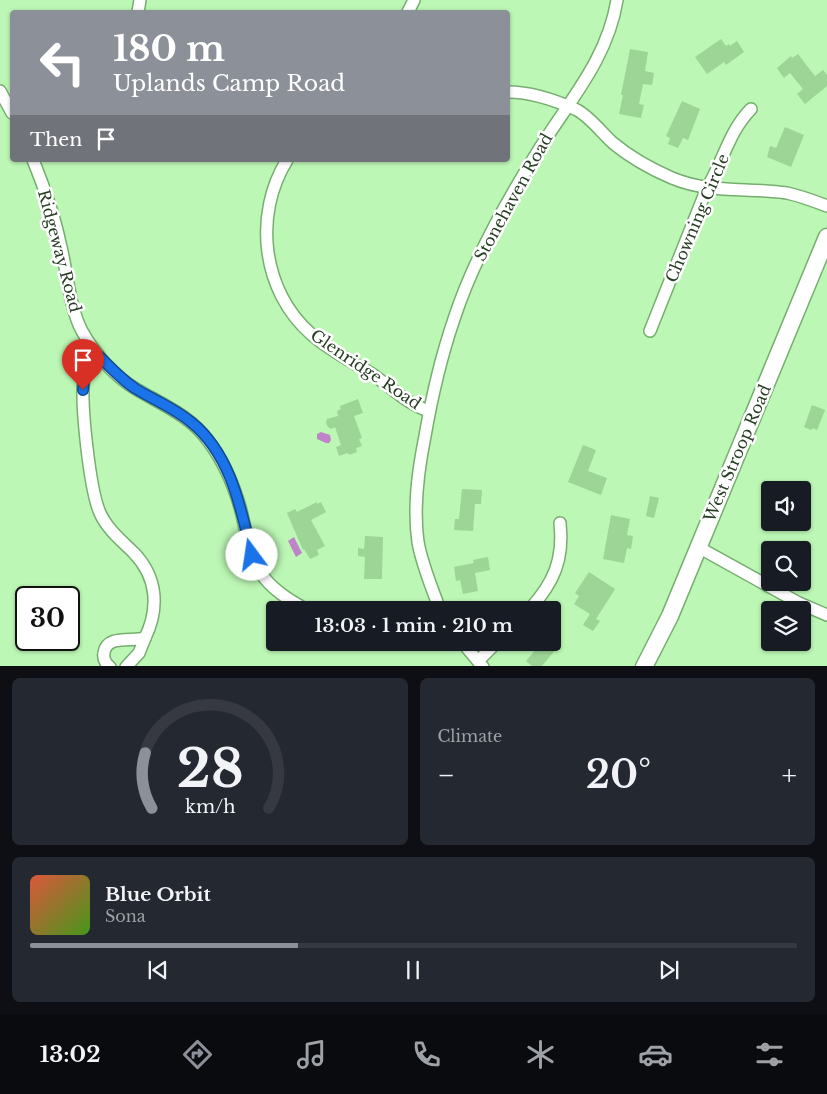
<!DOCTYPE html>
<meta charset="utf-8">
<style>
body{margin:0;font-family:"Libre Baskerville",serif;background:#242831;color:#f1f3f6;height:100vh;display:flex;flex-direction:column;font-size:19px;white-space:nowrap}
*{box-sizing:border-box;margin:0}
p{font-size:16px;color:#9ea1a6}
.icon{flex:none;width:28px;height:28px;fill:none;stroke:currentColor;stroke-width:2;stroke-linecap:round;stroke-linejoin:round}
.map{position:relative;height:666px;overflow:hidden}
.side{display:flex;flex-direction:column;gap:12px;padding:12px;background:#0d0f14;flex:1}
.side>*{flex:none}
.guide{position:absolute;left:10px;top:10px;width:500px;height:152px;border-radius:5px;box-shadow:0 1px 4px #0004;background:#8c9099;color:#fff;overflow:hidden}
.fabs{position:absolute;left:761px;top:481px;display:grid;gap:10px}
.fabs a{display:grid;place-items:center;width:50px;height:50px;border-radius:5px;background:#171b24;box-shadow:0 1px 4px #0004;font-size:25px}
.speed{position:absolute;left:15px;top:586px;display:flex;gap:10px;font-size:25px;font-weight:700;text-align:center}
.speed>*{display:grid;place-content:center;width:65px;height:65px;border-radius:50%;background:#171b24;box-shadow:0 1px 4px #0004;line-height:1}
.speed .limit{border:2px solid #111;border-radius:8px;background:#fff;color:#111}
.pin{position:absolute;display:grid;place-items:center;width:42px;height:42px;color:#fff;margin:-51px -21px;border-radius:50% 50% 50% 0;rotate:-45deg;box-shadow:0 0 5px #0007}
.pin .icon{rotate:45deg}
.me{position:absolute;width:55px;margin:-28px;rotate:346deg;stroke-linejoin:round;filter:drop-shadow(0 0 4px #0008)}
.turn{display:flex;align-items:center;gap:18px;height:105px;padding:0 20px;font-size:22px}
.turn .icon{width:65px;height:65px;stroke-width:2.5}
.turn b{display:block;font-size:35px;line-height:42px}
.then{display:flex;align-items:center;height:48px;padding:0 20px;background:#0003;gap:10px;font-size:19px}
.big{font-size:38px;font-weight:600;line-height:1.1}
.side .tile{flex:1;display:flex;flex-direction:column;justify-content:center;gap:8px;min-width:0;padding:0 18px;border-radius:8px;background:#242831}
.side .dial{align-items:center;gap:0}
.dial svg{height:130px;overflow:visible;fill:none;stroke:#363941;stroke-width:7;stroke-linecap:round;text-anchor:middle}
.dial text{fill:#f1f3f6;stroke:none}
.song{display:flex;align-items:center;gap:15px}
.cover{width:60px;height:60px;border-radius:8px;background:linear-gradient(135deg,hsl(10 70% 55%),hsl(100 70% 35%))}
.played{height:5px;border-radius:2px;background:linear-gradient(90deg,#8c9099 35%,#363941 35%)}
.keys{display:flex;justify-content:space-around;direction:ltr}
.heat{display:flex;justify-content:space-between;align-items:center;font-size:28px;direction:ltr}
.side .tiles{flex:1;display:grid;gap:12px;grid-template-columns:1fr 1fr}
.tile:last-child{grid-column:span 2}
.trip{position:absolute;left:266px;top:601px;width:295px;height:50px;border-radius:5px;background:#171b24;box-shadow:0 1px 4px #0004;font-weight:600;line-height:50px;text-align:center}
.dock{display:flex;height:80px;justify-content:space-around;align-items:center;background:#090b0e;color:#9ea1a6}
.dock .icon{width:35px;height:35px}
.dock .active{color:#8c9099}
.dock b{font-size:22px;color:#f1f3f6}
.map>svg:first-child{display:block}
</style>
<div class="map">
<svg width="827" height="667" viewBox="0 0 827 667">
<rect width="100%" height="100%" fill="#bcf7b5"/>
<g fill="#bf84c8">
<polygon points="321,432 330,435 331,440 329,443 326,443 317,439 317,434"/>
<polygon points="294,537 302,553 296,557 288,541"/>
</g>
<g fill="#9cd595">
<polygon points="721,39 726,46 729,44 730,46 737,41 744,52 726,65 724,62 707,74 695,57"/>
<polygon points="630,49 648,52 645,71 654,73 652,85 643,84 639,104 644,105 641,118 619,114 623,95 621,95"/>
<polygon points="798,54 815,76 823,70 827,75 827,86 805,104 797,94 803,89 790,73 784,78 777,68 791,56 792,58"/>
<polygon points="682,101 700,109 688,140 683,138 678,148 668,144 670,138 666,136"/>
<polygon points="785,127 804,135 791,167 767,157 770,146 776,148"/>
<polygon points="358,399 363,413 354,416 362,438 359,439 362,446 356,448 357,452 349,455 348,453 339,456 336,447 341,445 335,427 331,429 328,427 326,423 327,419 338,416 337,411 341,409 340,406"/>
<polygon points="812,405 825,410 817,430 813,428 811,430 804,427"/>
<polygon points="583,445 596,450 588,471 607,478 601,495 568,482"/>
<polygon points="462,489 482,490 481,504 475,504 473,531 454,530 455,519 459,519"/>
<polygon points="650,496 659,498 654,518 646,516"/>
<polygon points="317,502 317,504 321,502 326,512 311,520 325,546 317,550 319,555 310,559 304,549 303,550 287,513 295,509 297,512"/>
<polygon points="611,515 630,519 627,535 633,536 631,549 627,548 624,563 603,559"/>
<polygon points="365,536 383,537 382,579 364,579 365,557 358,556 358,548 364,549"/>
<polygon points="488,557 490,570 475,573 478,591 463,594 460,580 456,581 454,567 474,563 473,560"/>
<polygon points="589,572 615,589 596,619 600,621 593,631 583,625 590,614 574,604 579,596 575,593"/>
<polygon points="542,642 551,642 557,648 541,667 533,667 526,661"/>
</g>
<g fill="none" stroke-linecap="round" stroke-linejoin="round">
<g stroke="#76ae70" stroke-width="14">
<g id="minor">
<polyline points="138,12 140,0"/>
<polyline points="408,12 414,0"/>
<polyline points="0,91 12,113"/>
<path d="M 508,92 C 531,92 555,100 577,110 C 590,117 602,133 613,143 C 631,158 651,169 672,178 C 710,194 747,187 787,193 C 801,196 814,201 827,206"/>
<path d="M 33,160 C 44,187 54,214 60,243 C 67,269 69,307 82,331 C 94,353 114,376 136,389 C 163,405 191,416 209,442 C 224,462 233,483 240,507 C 246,528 248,553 260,572 C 271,589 289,600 307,610"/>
<path d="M 287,160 C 253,215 262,291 311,334 C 329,350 351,361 372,374 C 391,387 407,404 429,411"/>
<path d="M 650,331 L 707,188 C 723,162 729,131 751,109"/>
<path d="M 99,356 C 93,362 86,369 84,378 C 80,402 90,491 100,513 C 107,529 122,541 134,553 C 158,578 159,609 145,638"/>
<polyline points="698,547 799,603 827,615"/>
<path d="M 440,610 C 432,588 422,565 418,542 C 413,507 418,471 425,436 C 432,396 441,357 454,319 C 473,261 503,207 535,156 C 566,104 607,62 617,0"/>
<path d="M 529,610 C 554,583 564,559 560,523"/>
<polyline points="462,642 483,667"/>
<polyline points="478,661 497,642"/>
<path d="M 110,667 C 105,663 103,658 104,653 C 106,634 133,642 145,638 L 139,653 L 126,667"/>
</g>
</g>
<g stroke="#76ae70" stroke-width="19">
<polyline id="secondary" points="644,667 670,616 827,237"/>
</g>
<use href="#minor" stroke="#fff" stroke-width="11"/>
<use href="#secondary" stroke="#fff" stroke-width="16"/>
</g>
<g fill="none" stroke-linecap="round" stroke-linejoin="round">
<g stroke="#114b97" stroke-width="12">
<path id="route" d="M 83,390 C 84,375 88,366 99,356 C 110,367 122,380 136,389 C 154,400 174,408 191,422 C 231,454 241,509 252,555"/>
</g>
<use href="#route" stroke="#1a73e8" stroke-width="9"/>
</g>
<g text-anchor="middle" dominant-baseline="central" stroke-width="5" stroke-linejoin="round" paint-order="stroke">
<g font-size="16" fill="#283f25" stroke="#fff">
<text transform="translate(513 197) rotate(-61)">Stonehaven Road</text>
<text transform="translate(697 218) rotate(-67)">Chowning Circle</text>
<text transform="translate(60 251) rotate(75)">Ridgeway Road</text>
<text transform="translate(366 369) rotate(34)">Glenridge Road</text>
<text transform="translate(737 453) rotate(-67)">West Stroop Road</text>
</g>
</g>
</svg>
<div class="fabs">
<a><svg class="icon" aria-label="sound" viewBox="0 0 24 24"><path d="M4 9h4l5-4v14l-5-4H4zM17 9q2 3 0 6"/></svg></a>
<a><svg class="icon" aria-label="search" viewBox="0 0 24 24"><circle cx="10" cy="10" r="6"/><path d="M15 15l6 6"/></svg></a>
<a><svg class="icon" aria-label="layers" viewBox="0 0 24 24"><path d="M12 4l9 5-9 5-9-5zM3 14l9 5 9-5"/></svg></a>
</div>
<div class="speed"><div class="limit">30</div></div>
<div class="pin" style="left:83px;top:390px;background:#d93025"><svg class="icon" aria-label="arrive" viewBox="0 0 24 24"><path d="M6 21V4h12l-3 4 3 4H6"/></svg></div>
<svg class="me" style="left:252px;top:555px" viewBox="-20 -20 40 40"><circle r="19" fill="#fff"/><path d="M0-13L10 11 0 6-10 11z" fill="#1a73e8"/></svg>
<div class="trip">13:03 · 1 min · 210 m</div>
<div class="guide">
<div class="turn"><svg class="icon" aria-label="left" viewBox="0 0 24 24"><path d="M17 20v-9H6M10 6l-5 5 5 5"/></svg><div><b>180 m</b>Uplands Camp Road</div></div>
<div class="then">Then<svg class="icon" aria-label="arrive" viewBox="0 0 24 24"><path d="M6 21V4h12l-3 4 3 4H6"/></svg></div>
</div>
</div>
<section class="side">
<div class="tiles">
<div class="tile dial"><svg viewBox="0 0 100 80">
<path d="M14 69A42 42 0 1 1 86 69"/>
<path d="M14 69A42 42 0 0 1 10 35" stroke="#8c9099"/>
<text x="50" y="56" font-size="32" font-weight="700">28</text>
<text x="50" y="72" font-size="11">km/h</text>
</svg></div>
<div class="tile"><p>Climate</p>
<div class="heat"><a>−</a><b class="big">20°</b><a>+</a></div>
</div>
<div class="tile">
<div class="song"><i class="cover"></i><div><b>Blue Orbit</b><p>Sona</p></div></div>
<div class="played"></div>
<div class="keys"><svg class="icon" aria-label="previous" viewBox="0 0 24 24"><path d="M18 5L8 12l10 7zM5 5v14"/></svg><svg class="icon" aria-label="pause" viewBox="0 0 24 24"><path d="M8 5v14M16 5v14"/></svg><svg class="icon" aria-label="next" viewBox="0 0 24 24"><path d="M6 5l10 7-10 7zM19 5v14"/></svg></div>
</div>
</div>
</section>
<nav class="dock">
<b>13:02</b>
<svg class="icon active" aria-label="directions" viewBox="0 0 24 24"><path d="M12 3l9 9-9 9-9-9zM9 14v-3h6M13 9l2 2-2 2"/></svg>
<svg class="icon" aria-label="music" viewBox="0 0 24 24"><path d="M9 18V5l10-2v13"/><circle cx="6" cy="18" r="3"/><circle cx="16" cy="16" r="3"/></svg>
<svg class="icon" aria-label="phone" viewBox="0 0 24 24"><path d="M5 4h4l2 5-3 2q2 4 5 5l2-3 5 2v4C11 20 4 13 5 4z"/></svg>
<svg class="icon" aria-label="climate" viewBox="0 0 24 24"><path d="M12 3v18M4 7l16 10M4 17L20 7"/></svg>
<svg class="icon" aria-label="car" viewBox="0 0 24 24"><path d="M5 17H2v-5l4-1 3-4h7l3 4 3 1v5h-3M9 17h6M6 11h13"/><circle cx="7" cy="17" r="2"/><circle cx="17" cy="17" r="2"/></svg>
<svg class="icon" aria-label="filters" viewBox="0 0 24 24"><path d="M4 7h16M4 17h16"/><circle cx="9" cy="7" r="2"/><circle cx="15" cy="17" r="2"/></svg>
</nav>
